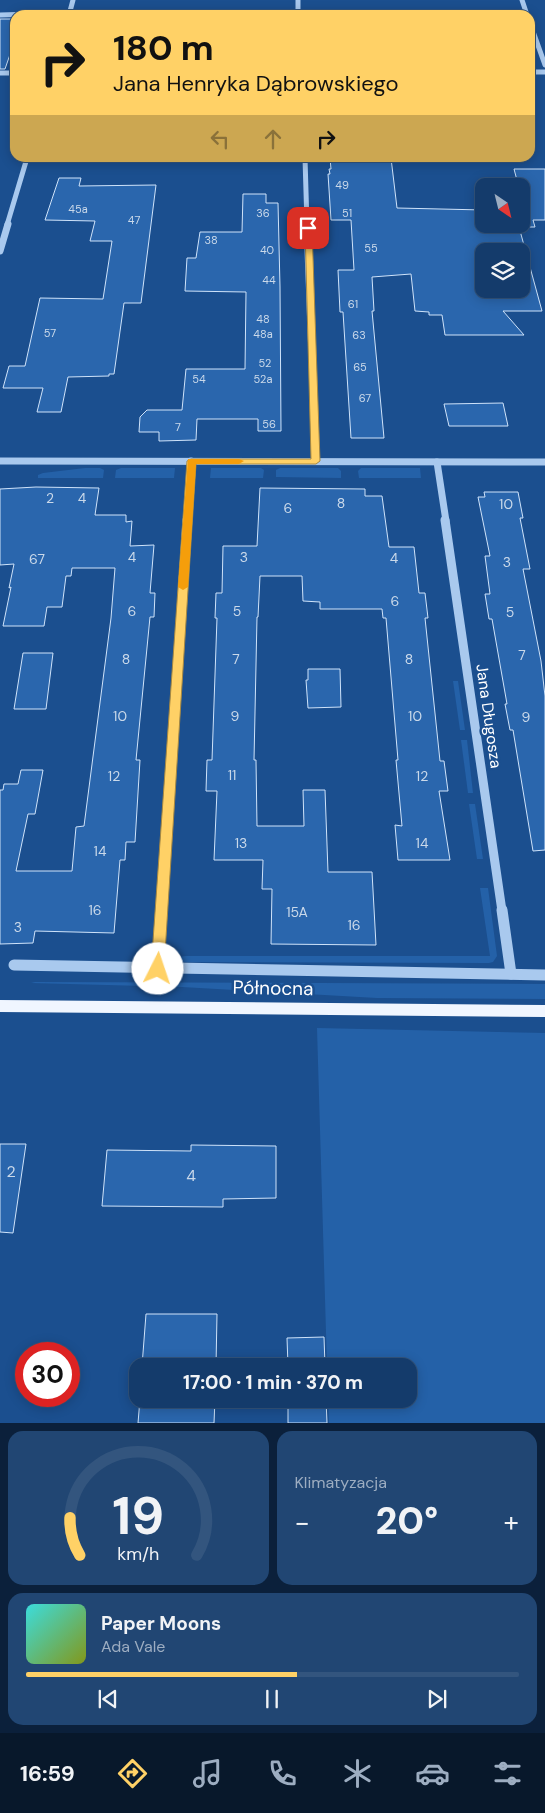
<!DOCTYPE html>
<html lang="pl">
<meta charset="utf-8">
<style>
body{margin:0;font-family:"DM Sans",sans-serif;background:#214673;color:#f1f3f6;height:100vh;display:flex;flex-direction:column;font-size:19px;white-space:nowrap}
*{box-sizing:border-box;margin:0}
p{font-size:16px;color:#9dadc1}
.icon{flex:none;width:28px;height:28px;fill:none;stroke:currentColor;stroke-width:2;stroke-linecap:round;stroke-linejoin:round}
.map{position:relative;height:1423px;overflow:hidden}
.panel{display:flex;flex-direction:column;gap:8px;padding:8px;background:#0b203b;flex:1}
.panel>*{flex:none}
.guide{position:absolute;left:10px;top:10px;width:525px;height:152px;border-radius:15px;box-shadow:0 2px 12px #0003,0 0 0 1px #33557e;background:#ffd166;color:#111;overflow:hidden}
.needle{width:32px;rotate:145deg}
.buttons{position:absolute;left:475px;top:178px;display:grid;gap:10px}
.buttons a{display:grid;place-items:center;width:55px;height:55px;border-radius:10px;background:#143b6b;box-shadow:0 2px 12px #0003,0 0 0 1px #33557e;font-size:25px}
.speed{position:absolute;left:15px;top:1342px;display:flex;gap:10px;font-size:25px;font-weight:700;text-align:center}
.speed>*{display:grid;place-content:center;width:65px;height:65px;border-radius:50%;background:#143b6b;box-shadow:0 2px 12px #0003,0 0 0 1px #33557e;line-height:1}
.speed .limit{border:8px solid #d22;background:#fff;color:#111}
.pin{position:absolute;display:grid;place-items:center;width:42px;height:42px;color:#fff;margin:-21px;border-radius:10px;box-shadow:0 2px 8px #0006}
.me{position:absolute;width:55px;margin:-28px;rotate:4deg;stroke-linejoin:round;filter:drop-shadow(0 0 4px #0008)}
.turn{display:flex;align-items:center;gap:18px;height:105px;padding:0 20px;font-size:22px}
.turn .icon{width:65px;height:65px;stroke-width:2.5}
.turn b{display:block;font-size:35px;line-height:42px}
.lanes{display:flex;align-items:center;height:48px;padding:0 20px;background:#0003;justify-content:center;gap:25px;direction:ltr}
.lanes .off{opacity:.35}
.big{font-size:38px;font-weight:800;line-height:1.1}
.panel .card{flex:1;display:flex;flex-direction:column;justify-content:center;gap:8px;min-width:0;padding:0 18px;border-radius:15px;background:#214673}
.panel .dial{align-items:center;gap:0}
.dial svg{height:130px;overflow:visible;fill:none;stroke:#33557e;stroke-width:7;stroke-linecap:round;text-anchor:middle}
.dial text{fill:#f1f3f6;stroke:none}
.song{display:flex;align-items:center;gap:15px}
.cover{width:60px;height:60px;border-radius:8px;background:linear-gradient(135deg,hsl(180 70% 55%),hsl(70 70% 35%))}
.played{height:5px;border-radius:2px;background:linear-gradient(90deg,#ffd166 55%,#33557e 55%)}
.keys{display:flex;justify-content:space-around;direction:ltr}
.heat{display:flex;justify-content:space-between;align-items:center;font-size:28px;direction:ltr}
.panel .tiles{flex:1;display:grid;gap:8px;grid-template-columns:1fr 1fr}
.card:last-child{grid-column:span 2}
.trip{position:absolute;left:129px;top:1358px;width:288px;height:50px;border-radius:15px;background:#143b6b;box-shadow:0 2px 12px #0003,0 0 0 1px #33557e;font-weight:800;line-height:50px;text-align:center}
.tab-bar{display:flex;height:80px;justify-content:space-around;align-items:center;background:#08182b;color:#9dadc1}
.tab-bar .icon{width:35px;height:35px}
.tab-bar .active{color:#ffd166}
.tab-bar b{font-size:22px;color:#f1f3f6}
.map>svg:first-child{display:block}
</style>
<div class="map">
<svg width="545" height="1423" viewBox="0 0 545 1423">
<rect width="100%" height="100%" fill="#1b4f8f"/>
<g fill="#2461a8">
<polygon points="85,468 100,468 104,470 103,478 38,478 38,475 43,473"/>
<polygon points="121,468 175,468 174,478 115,478 116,470"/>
<polygon points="211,468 261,468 264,470 263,478 210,478"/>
<polygon points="280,468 338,468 341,471 341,478 276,477 276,470"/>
<polygon points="361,468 420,468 421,478 359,478 358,471"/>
<polygon points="453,681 458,681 465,730 460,730"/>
<polygon points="461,740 467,740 473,793 468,793"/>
<polygon points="469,804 475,804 483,859 477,859"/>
<polygon points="480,888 488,888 497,956 493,962 489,963 182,962 177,959 177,957 186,956 490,956"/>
<polygon points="35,982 545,984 545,999 377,998 182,987 31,983"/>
<polygon points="317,1028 545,1033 545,1423 329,1423 328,1399 408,1399 408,1366 327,1366"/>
</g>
<g fill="#2a66ad" stroke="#cfe3fa" fill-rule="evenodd">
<polygon points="0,19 15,19 15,40 5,69 0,69"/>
<path d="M 330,158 L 391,158 L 397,208 L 484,210 L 484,224 L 521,224 L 521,186 L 484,186 L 484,200 L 480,184 L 518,184 L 514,169 L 545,169 L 545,220 L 533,220 L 535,227 L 519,227 L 542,311 L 503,311 L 524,335 L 445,335 L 442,315 L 429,315 L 429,312 L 415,311 L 411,274 L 372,277 L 374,311 L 372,311 L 384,438 L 351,438 L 343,312 L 340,312 L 338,270 L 354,270 L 351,220 L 331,220 L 328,174 L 330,174 L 329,169 L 331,169 ZM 484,251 L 521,251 L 521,289 L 484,289 Z"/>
<polygon points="59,178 81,178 79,186 156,185 141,303 124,303 114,374 109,374 109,376 68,377 61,412 37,412 43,388 3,388 9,366 25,366 40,298 103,299 112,241 90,241 95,221 45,220"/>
<polygon points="243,194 266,194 266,203 278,203 280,287 281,431 258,431 258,419 197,419 196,440 159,441 159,432 139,432 140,417 147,410 182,410 186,369 245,369 246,292 185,291 187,258 196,258 200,232 242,232"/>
<polygon points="503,403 508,426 449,426 444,404"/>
<polygon points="36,487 99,488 95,515 126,515 126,522 132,521 130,546 154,545 150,593 155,593 154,617 150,617 136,760 140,760 135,842 126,842 125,860 120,860 114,933 35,931 33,943 0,944 0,790 3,790 4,784 18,784 21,770 43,770 35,814 28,814 16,871 72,871 76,827 84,826 111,618 115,568 72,568 71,576 66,576 62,607 47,607 44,626 3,626 11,587 9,588 14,564 0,565 0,489"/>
<polygon points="260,488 365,489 365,496 382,496 389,547 414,547 419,593 425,593 428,618 425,618 440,761 444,761 448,791 439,791 450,860 398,860 395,825 402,826 396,760 398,760 386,618 383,618 382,609 320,609 320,602 303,601 302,576 260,576 258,617 257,617 254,760 256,760 257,826 304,826 303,790 325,790 328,872 372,872 376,945 271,944 272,889 262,889 263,860 214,860 217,791 206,791 207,760 212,760 217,618 215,618 216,593 222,593 223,546 257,546"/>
<polygon points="484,492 518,492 523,518 520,518 530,569 523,569 541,661 545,696 545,850 533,851 513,730 510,730 505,704 507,704 492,619 489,619 485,594 490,594 485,556 490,556 478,497 485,497"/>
<polygon points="23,653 53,653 46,709 14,709"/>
<polygon points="308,669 340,669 341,707 308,708 306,680 308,680"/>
<polygon points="0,1144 26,1144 13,1233 0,1232"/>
<polygon points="191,1145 276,1146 276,1198 223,1199 223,1207 102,1206 107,1150 191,1151"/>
<polygon points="146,1314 217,1314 216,1366 142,1366"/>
<polygon points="324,1337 325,1366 288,1366 287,1338"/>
<polygon points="140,1399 215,1399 214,1423 138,1423"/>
<polygon points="288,1399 326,1399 327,1423 288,1423"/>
</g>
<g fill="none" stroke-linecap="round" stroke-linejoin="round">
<g stroke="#a9c9ee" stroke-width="5">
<polyline points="298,0 298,15"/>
<polyline points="522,0 527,15"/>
<polyline points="0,15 69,13"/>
<polyline points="69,15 73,0"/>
<polyline points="530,23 545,65"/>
<polyline points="530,72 545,72"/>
<polyline points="0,73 15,73"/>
<polyline points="305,158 307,225"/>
<polyline points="7,225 27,158"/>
</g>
<g stroke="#a9c9ee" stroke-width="7">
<polyline points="307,224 316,461"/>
<polyline points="0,251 8,224"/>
<polyline points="0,461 545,462"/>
<polyline points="437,462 446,521"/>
<polyline points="187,521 191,461"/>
</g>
<g stroke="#a9c9ee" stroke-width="9">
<polyline points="445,520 502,911"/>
<polyline points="162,911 187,520"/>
</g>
<g stroke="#a9c9ee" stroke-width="11">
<polyline points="502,910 511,974"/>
<polyline points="14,965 545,975"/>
<polyline points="158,969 162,910"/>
</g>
<polygon fill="#f0f6ff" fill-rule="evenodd" points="0,1000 545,1005 545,1017 0,1012"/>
</g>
<polygon fill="#ffd166" stroke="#a68842" points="305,226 312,228 320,461 316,464 196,464 164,969 162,973 158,974 153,973 151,969 187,461 191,459 311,459"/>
<polygon fill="#f59e0b" points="188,459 239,459 244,461 239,464 196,464 188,587 183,590 178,587"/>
<g text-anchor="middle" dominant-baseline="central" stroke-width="5" stroke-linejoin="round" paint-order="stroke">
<g font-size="11" fill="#cad9ea">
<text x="342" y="185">49</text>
<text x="78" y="209">45a</text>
<text x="263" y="213">36</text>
<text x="347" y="213">51</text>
<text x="134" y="220">47</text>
<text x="211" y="240">38</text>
<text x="371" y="248">55</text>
<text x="267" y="250">40</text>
<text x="269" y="280">44</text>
<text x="353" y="304">61</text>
<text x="263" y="319">48</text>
<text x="50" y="333">57</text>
<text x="263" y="334">48a</text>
<text x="359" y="335">63</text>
<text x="265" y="363">52</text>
<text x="360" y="367">65</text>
<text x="199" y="379">54</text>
<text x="263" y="379">52a</text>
<text x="365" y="398">67</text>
<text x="269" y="424">56</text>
<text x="178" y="427">7</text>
</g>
<g font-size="14" fill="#cad9ea">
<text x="50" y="498">2</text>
<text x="82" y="498">4</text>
<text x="341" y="503">8</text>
<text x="506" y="504">10</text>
<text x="288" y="508">6</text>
<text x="132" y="557">4</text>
<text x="244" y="557">3</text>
<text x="394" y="558">4</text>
<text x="37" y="559">67</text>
<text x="507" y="562">3</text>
<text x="395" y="601">6</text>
<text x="132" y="611">6</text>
<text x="237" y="611">5</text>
<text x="510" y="612">5</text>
<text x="522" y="655">7</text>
<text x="126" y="659">8</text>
<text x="236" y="659">7</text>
<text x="409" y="659">8</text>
<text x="120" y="716">10</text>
<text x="235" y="716">9</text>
<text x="415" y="716">10</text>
<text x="526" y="717">9</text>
<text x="232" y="775">11</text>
<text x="114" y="776">12</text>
<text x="422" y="776">12</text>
<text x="241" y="843">13</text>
<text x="422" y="843">14</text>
<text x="100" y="851">14</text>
<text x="95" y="910">16</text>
<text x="297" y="912">15A</text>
<text x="354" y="925">16</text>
<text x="18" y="927">3</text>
</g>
<g font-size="16" fill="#fff" stroke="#1b4f8f">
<text transform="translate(489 716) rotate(82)">Jana Długosza</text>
</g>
<g font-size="16" fill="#cad9ea">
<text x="11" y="1171">2</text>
<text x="191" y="1175">4</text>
</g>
<g font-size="19" fill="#fff" stroke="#1b4f8f">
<text transform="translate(273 988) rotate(1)">Północna</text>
</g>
</g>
</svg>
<div class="buttons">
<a><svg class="needle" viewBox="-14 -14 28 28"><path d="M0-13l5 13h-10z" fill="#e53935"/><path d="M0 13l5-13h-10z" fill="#9dadc1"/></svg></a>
<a><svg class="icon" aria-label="layers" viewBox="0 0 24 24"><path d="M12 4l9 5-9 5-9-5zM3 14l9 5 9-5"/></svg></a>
</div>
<div class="speed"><div class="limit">30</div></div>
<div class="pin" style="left:308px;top:228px;background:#d93025"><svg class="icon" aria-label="arrive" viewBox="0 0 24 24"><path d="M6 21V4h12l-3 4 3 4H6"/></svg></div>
<svg class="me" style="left:158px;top:969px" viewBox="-20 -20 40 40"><circle r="19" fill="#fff"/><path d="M0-13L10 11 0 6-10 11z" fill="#ffd166"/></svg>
<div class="trip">17:00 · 1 min · 370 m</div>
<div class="guide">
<div class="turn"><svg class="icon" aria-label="right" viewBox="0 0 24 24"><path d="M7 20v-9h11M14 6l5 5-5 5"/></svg><div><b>180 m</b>Jana Henryka Dąbrowskiego</div></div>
<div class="lanes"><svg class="icon off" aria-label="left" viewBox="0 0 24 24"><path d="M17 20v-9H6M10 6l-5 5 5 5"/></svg><svg class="icon off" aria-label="ahead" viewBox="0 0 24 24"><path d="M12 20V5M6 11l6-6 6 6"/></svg><svg class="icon" aria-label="right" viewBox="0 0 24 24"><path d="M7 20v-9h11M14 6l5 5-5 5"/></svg></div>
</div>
</div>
<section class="panel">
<div class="tiles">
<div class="card dial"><svg viewBox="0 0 100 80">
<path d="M14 69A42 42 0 1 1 86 69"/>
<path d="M14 69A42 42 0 0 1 8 46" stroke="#ffd166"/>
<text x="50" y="56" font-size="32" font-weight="700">19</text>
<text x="50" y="72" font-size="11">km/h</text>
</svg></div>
<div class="card"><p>Klimatyzacja</p>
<div class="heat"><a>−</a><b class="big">20°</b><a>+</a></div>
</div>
<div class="card">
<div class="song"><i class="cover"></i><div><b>Paper Moons</b><p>Ada Vale</p></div></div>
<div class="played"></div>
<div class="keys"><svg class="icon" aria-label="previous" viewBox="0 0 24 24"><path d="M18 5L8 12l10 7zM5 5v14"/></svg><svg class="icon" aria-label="pause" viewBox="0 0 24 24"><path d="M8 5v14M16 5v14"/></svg><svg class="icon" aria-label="next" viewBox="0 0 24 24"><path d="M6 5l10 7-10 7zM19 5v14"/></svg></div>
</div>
</div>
</section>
<nav class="tab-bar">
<b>16:59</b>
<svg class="icon active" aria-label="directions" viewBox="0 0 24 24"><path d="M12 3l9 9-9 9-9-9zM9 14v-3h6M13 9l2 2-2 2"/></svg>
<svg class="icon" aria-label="music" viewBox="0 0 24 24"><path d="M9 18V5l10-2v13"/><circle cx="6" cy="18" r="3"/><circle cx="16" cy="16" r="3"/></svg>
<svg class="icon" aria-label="phone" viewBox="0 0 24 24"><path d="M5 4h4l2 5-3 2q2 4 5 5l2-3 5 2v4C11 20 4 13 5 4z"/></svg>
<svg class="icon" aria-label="climate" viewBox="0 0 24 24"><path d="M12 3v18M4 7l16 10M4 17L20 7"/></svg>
<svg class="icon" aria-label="car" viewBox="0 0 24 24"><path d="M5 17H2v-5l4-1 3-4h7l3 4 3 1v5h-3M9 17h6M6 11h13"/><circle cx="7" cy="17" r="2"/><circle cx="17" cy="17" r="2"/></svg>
<svg class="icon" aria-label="filters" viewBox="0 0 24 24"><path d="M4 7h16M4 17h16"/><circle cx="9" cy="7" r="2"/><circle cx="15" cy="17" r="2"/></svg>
</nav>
